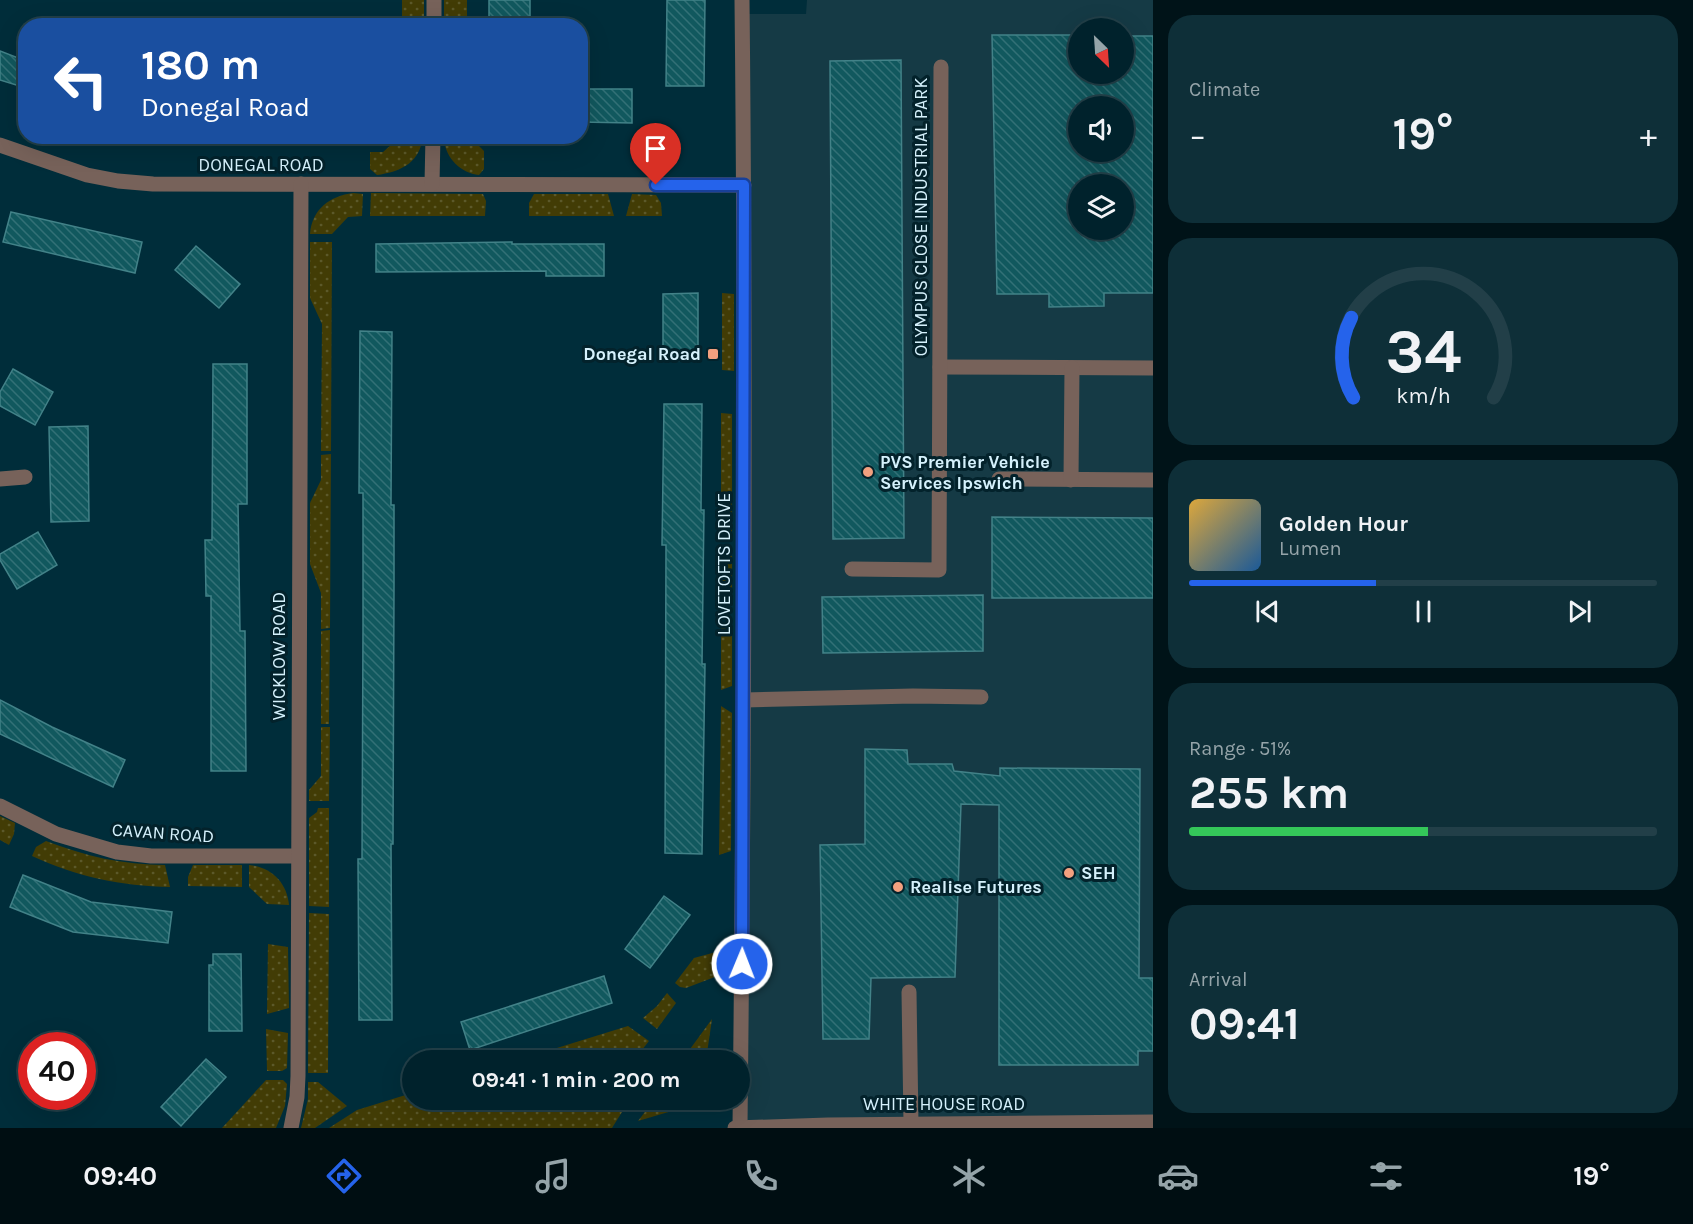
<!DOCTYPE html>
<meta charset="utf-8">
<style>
body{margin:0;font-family:Karla,sans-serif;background:#0e2f38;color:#f1f3f6;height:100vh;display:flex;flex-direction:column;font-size:22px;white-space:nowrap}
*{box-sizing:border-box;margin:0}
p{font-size:20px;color:#95a4a9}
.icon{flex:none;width:33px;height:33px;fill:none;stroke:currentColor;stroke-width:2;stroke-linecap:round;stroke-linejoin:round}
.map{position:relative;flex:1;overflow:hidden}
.side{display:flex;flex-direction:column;gap:15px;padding:15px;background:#001318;width:540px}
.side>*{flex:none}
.hud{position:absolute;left:18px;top:18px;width:570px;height:126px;border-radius:24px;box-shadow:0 6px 24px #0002,0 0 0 2px #223f48;background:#1a4fa0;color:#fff;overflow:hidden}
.needle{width:39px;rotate:155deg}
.fabs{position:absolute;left:1068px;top:18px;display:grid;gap:12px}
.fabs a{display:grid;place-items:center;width:66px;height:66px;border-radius:50%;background:#00222c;box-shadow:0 6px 24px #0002,0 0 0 2px #223f48;font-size:30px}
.speed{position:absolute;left:18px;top:1032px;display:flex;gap:12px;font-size:30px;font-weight:700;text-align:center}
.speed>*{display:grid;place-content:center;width:78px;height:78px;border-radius:50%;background:#00222c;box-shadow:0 6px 24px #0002,0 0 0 2px #223f48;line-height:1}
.speed .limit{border:9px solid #d22;background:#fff;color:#111}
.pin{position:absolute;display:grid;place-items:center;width:51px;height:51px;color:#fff;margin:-62px -26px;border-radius:50% 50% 50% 0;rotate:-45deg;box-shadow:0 0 6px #0007}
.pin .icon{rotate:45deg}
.me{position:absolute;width:66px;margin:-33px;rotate:1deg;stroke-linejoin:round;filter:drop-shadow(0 0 4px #0008)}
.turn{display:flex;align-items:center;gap:21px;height:126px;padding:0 24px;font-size:27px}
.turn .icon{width:78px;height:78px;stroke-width:2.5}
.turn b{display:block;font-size:42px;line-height:51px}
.big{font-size:45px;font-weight:700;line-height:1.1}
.side .widget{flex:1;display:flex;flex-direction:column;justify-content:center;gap:9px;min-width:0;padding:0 21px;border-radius:24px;background:#0e2f38}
.side .dial{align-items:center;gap:0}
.dial svg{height:156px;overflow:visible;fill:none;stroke:#223f48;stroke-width:7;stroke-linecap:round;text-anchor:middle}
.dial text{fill:#f1f3f6;stroke:none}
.song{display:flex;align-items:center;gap:18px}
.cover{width:72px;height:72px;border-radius:9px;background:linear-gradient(135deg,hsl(40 70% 55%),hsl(210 70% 35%))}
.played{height:6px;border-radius:3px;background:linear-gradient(90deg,#2563eb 40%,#223f48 40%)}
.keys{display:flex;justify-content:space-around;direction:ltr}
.heat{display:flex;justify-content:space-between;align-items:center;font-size:33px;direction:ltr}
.charge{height:9px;border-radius:4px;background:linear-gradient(90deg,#34c759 51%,#223f48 0)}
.trip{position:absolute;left:402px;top:1050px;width:348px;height:60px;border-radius:30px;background:#00222c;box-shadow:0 6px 24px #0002,0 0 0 2px #223f48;font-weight:700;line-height:60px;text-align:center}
.dock{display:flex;height:96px;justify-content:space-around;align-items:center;background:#000e12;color:#95a4a9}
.dock .icon{width:42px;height:42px}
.dock .current{color:#2563eb}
.dock b{font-size:27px;color:#f1f3f6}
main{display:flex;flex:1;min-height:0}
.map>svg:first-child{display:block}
</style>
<main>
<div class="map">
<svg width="1153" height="1128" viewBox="0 0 1153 1128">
<defs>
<pattern id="grass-dots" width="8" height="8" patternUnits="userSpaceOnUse" patternTransform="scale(1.5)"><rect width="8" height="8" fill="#423c05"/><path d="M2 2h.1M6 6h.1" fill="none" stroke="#5c592a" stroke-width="1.8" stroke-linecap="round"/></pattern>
<pattern id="building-back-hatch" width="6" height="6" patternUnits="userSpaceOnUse" patternTransform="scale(1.5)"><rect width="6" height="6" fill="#11585e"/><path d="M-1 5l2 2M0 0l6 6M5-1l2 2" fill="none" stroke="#337076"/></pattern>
</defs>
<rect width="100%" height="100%" fill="#002d3a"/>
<path fill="#153a45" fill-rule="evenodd" d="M 807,0 L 1153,0 L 1153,1128 L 740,1127 L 742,14 L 806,14 ZM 1078,28 L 1124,28 L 1124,74 L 1078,74 ZM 1078,106 L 1124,106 L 1124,152 L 1078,152 ZM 1078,184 L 1124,184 L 1124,230 L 1078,230 Z"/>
<g fill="url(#grass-dots)">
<rect x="402" y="0" width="22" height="25"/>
<rect x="444" y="0" width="23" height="25"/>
<path d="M 400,137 L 418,137 L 422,141 C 418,164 399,172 377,175 L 370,169 L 370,152 L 383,152 Z"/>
<path d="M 448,137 L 470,137 L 484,151 L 484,169 L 479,175 C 460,173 446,158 444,140 Z"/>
<path d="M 353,193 L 363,194 L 362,216 L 348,217 L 332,234 L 310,234 C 312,209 330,196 353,193 Z"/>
<polygon points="371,193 483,194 486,201 485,216 370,216"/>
<polygon points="534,194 608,194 614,216 529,216 529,203"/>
<polygon points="632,194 656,195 661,203 662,216 626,216"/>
<polygon points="310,242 332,242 331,451 321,451 322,324 310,298"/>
<polygon points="722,293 734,294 734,371 722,370"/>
<polygon points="721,413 732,414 732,532 721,536"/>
<polygon points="331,454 330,628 321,629 321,593 310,564 310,503 321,480 321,455"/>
<polygon points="721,553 732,556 732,605 720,609"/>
<polygon points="721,626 732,631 732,686 721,690"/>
<polygon points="330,630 329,724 321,724 321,631"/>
<polygon points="721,706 732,713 731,851 719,855"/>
<polygon points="321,727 330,727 329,801 309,801 309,790 321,776"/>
<polygon points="318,808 329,808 329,907 309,906 309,818 317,812"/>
<polygon points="0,816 15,823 14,834 9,845 0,840"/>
<path d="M 46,841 C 85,856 123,865 165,865 L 170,887 C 121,886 77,877 32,856 L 36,847 Z"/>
<polygon points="193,865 242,865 242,887 188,886 188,877"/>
<path d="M 249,865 C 272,867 287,883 289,905 L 267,904 L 249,887 Z"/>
<polygon points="309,913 329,914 328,1073 308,1073"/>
<polygon points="268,944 288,947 289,1008 267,1014"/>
<polygon points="716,952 724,952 720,975 686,988 680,987 675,983 694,958"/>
<polygon points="667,993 676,1003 657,1029 643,1018 657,1006"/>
<polygon points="712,1019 706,1060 682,1060"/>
<polygon points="628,1026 649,1041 634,1060 518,1060"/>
<polygon points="266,1029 288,1033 287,1068 282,1071 267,1071"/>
<polygon points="266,1080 283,1080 287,1084 285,1106 276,1128 222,1128"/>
<polygon points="308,1082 318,1082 347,1106 315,1128 301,1128 308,1099"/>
<polygon points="412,1093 412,1100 614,1100 622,1112 612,1128 329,1128 357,1110"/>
<polygon points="654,1100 693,1100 682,1108 638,1121"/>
</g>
<g fill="url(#building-back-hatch)" stroke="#428288" stroke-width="1.5" fill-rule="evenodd">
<rect x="489" y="0" width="41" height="26"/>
<polygon points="667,0 705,0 704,86 666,86"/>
<path d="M 992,35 L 1078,35 L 1078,74 L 1124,74 L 1124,36 L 1153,36 L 1153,293 L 1104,293 L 1104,306 L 1049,307 L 1049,294 L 997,294 ZM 1078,106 L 1124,106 L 1124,152 L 1078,152 ZM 1078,184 L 1124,184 L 1124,230 L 1078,230 Z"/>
<polygon points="0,51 26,61 26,88 0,80"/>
<polygon points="901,60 904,538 833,539 830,61"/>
<polygon points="580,89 632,89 632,123 580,122"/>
<polygon points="11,212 142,242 135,273 3,242"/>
<polygon points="512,242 512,244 604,244 604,276 546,276 546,271 376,272 376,244"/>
<polygon points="196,246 240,284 219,308 175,270"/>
<polygon points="698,293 698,360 663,361 663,294"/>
<polygon points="360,331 392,332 391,505 394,505 394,586 393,844 391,844 392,1020 359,1020 358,859 362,859 363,627 363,493 359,493"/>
<polygon points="213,364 247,364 247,504 238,504 240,631 245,631 246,771 211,771 211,596 206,596 205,540 212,540"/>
<polygon points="13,369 53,392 35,425 0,406 0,392"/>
<polygon points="664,404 702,404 701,510 704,510 702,664 705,664 702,854 665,853 666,545 662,545"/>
<polygon points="88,426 89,521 51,522 49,427"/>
<polygon points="992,517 1153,518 1153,598 992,598"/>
<polygon points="38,532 57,565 17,589 0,560 0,554"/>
<polygon points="983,595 983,651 823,653 822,597"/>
<polygon points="0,700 52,727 125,760 113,787 0,734"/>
<polygon points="865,749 907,750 908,764 952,764 954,771 1000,776 1000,768 1140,769 1139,978 1153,978 1153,1051 1138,1051 1138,1065 999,1065 999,805 961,804 955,977 871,978 869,1039 823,1039 820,845 865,844"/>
<polygon points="23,875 91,902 172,912 168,943 73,932 10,907"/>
<polygon points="664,896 690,915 650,968 625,949"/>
<polygon points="213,954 241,954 242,1031 209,1031 209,965 213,965"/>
<polygon points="604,976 612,1003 470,1050 461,1022"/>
<polygon points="206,1059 226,1077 181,1126 161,1107"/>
</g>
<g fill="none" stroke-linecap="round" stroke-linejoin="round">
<g stroke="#77625a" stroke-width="15">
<polyline points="434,26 434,0"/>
<polyline points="0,145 87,175 118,181 153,184 744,185"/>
<polyline points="432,184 433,136"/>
<polyline points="940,367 1153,368"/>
<polyline points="0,479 25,477"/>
<polyline points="999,479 1153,480"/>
<polyline points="1071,480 1072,368"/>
<polyline points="852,569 939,570 941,67"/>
<polyline points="744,700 913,696 981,697"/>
<polyline points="0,806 56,834 117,852 151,856 298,856"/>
<polyline points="909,992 911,1124"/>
<path d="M 740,1127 C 744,752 746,376 742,0"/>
<polyline points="291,1128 297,1097 298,1076 301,184"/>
<polyline points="735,1128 828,1125 1153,1122"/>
</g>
</g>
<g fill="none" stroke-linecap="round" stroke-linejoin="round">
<g stroke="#184099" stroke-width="15">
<polyline id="route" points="656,185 744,185 742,964"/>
</g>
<use href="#route" stroke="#2563eb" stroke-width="10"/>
</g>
<g fill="#f2a07f" stroke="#03222b" stroke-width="2">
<rect x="707" y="348" width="12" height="12" rx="3"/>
<circle cx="868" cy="472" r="6"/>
<circle cx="1069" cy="873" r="6"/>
<circle cx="898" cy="887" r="6"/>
</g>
<g text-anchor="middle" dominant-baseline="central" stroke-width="6" stroke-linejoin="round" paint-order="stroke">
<g font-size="18" fill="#d5f1fc" stroke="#03222b">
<text x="261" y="165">DONEGAL ROAD</text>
<text transform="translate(921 217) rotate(-90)">OLYMPUS CLOSE INDUSTRIAL PARK</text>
<text transform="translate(724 564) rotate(-90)">LOVETOFTS DRIVE</text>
<text transform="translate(279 656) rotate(-90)">WICKLOW ROAD</text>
<text transform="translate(163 833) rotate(4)">CAVAN ROAD</text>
<text x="944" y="1104">WHITE HOUSE ROAD</text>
</g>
<g font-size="18" font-weight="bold" fill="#d5f1fc" stroke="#03222b" text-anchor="start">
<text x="701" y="354" text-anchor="end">Donegal Road</text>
<text x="880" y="462">PVS Premier Vehicle<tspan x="880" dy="21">Services Ipswich</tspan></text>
<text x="1081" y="873">SEH</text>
<text x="910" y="887">Realise Futures</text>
</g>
</g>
</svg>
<div class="fabs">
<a><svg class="needle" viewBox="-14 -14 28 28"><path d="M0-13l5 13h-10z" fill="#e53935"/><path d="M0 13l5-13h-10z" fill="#95a4a9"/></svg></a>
<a><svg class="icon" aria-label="sound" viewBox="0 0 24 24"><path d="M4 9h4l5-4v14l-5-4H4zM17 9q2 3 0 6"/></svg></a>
<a><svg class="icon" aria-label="layers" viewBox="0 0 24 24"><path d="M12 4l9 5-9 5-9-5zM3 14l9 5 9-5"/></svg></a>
</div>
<div class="speed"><div class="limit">40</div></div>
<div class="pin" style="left:656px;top:185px;background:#d93025"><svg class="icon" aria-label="arrive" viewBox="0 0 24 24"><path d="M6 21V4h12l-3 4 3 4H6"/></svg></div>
<svg class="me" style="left:742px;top:964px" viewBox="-20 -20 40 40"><circle r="17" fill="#2563eb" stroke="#fff" stroke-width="3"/><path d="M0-11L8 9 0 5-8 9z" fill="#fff"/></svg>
<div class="trip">09:41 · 1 min · 200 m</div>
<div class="hud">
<div class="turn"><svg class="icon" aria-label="left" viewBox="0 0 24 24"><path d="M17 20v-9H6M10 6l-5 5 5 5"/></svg><div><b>180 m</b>Donegal Road</div></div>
</div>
</div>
<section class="side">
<div class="widget"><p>Climate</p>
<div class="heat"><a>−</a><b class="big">19°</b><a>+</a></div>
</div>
<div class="widget dial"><svg viewBox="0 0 100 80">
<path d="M14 69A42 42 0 1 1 86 69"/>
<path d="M14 69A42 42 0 0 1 13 28" stroke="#2563eb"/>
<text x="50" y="56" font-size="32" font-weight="700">34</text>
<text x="50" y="72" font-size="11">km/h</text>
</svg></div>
<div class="widget">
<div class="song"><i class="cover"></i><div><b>Golden Hour</b><p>Lumen</p></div></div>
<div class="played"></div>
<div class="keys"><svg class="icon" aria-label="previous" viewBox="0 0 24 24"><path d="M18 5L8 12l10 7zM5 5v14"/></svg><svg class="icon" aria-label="pause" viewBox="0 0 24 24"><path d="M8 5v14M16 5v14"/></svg><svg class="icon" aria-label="next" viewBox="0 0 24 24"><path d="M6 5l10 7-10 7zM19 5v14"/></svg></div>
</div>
<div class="widget"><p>Range · 51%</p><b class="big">255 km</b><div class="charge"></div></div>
<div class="widget"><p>Arrival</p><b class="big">09:41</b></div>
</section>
</main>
<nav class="dock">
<b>09:40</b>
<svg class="icon current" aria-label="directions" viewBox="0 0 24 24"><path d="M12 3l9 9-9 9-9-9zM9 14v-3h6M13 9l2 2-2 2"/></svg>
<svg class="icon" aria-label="music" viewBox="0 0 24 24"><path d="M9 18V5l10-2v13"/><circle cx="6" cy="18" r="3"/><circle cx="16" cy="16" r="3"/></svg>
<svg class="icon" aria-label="phone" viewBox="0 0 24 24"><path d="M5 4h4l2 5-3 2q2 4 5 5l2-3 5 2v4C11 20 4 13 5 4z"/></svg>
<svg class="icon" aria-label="climate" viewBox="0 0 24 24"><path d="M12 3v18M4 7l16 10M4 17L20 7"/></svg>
<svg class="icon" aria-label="car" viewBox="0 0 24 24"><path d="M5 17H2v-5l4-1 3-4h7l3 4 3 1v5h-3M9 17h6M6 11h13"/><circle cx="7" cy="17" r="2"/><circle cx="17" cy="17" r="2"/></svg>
<svg class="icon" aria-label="filters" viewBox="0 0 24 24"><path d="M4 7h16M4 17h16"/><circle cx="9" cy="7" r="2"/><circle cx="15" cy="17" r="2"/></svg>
<b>19°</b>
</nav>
